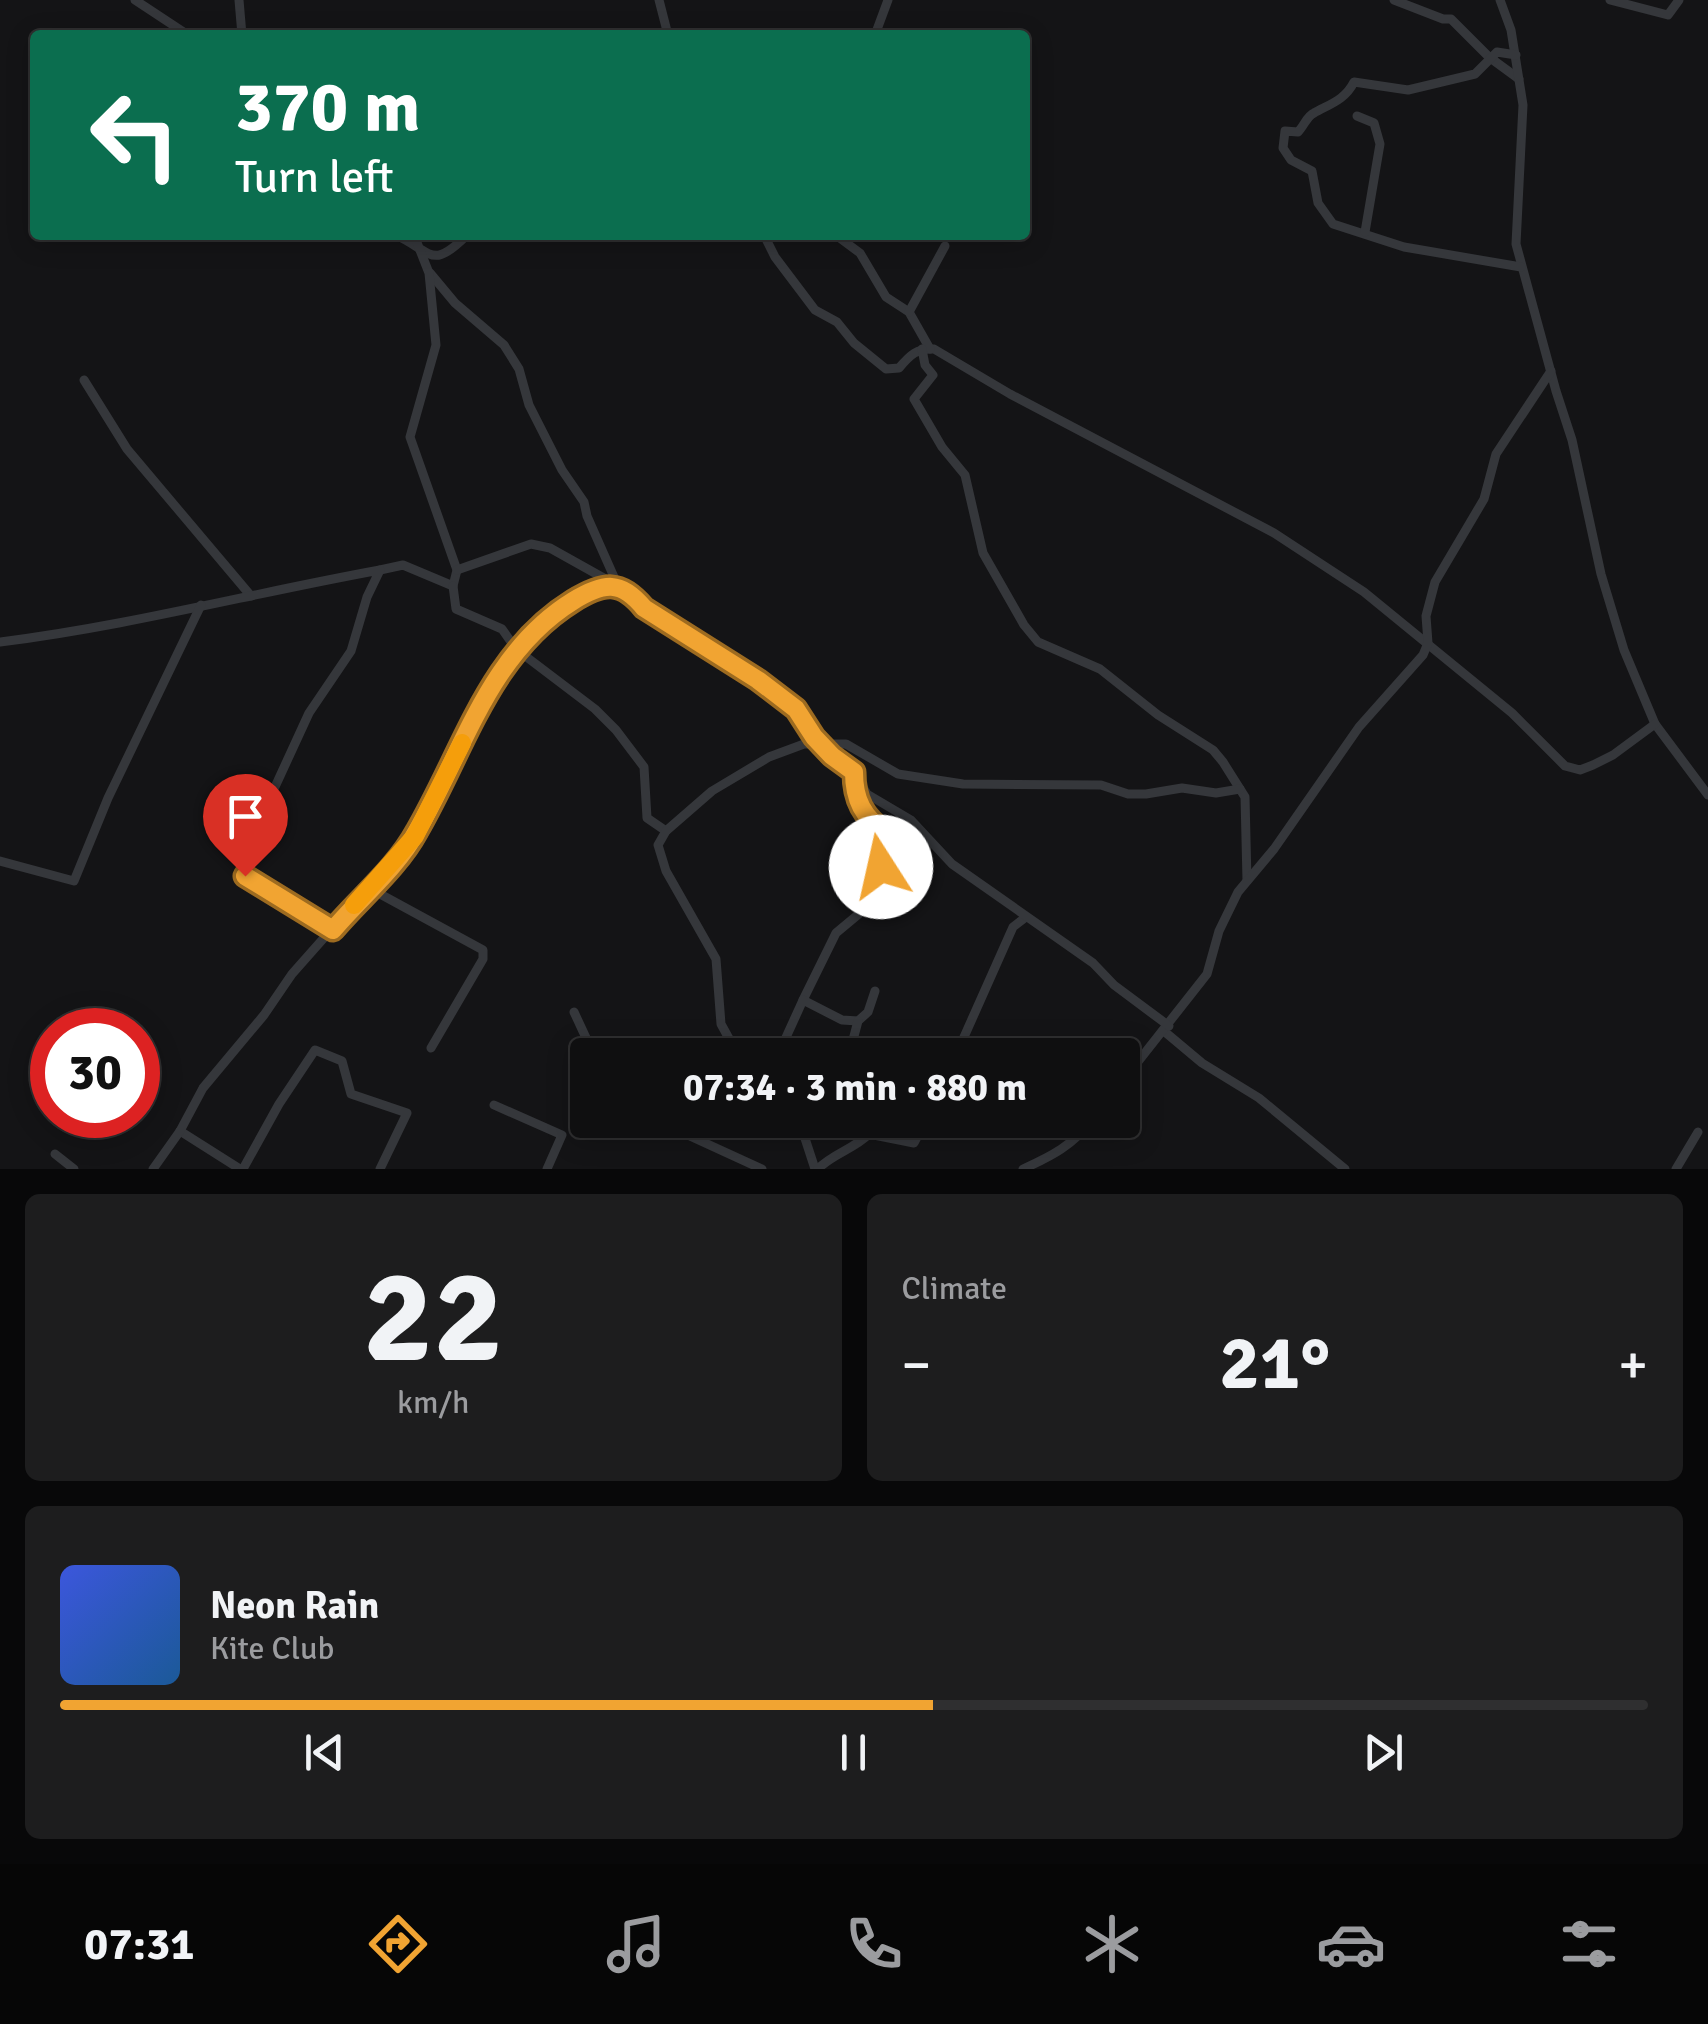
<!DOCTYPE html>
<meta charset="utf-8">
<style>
body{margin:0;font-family:Signika,sans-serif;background:#1d1d1e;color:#f1f3f6;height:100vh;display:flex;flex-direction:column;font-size:38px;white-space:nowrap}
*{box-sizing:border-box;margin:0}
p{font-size:32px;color:#9b9c9f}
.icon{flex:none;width:55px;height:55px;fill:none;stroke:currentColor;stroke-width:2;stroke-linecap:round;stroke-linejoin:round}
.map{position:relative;height:1169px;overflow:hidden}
.details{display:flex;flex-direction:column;gap:25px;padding:25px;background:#080809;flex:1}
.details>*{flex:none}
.banner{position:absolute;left:30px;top:30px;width:1000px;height:210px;border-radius:10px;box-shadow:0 5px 25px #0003,0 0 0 2px #2f2f30;background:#0b6e4f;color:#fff;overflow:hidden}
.speed{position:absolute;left:30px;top:1008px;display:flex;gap:20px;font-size:50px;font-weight:700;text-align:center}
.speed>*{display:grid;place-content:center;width:130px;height:130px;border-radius:50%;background:#0f0f10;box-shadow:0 5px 25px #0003,0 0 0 2px #2f2f30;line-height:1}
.speed .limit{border:15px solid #d22;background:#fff;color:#111}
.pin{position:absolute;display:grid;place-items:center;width:85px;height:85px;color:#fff;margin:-102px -42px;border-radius:50% 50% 50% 0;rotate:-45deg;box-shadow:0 0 10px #0007}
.pin .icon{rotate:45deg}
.me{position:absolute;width:110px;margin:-55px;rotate:350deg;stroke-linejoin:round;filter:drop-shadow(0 0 8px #0008)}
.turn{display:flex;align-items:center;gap:35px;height:210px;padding:0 40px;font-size:45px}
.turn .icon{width:130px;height:130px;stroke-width:2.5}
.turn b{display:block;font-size:70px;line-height:85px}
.big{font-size:75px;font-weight:700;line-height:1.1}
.details .widget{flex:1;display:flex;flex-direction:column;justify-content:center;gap:15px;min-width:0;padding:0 35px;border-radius:15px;background:#1d1d1e}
.details .dial{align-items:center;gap:0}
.dial b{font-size:130px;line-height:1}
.song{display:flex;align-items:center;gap:30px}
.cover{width:120px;height:120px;border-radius:15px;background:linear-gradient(135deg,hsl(230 70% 55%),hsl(210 70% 35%))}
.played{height:10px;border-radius:5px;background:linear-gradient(90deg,#f1a432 55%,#2f2f30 55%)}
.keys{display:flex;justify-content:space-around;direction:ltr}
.heat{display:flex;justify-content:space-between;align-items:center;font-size:55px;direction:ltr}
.details .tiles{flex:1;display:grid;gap:25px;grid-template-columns:1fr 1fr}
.widget:last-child{grid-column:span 2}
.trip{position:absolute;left:570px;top:1038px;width:570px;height:100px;border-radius:10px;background:#0f0f10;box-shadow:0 5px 25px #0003,0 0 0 2px #2f2f30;font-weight:700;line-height:100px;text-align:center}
.menu{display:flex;height:160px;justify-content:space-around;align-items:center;background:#060606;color:#9b9c9f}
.menu .icon{width:70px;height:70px}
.menu .on{color:#f1a432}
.menu b{font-size:45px;color:#f1f3f6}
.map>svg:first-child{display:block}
</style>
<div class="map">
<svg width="1708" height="1169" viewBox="0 0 1708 1169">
<rect width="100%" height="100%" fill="#141416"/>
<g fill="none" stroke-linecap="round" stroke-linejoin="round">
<g stroke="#35373b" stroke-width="9">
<polyline points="135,0 188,35"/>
<polyline points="239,0 242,35"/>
<polyline points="659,0 668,35"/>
<polyline points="1394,0 1443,19 1451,19 1489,57 1519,79"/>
<polyline points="1500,0 1511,30 1523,105 1516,244 1556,391 1572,440 1601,574 1624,650 1655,724 1708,795"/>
<polyline points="1610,0 1668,15 1679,0"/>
<polyline points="875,35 888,0"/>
<path d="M 1516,55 L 1497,52 L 1475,74 L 1429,85 L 1408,90 L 1354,82 C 1345,100 1330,104 1314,113 C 1307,116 1304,126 1298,132 L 1285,131 L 1283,148 L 1291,160 L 1312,171 L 1318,203 L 1333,224 L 1404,247 L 1521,267"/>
<polyline points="1357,116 1374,123 1380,144 1365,232"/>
<path d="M 396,235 C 433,253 432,270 467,235"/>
<path d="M 764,235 L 775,257 L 815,310 L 837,322 L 854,343 L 886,369 L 899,368 C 910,355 917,348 934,349 L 1010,394 L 1274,533 L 1364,592 L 1512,713 L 1565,766 L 1580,770 L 1593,765 L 1613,755 L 1655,724"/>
<polyline points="837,236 860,253 886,297 909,312 930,349"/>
<polyline points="430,273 455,303 504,345 519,369 529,405 562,470 584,502 587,516 618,586"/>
<polyline points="909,312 945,246"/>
<polyline points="922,349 925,365 933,375 914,399 942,447 965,475 983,553 1024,625 1038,642 1100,669 1158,715 1213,750 1223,762 1245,797 1247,881"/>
<polyline points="84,380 127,449 251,596"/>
<polyline points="380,570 403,565 453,586 457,570 410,437 436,345 429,273 414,235"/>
<polyline points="457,570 531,544 550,548 618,586"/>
<polyline points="453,586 456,609 502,629 516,649 595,709 616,730 644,767 647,818 666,831"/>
<path d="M 0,642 C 128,626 253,593 380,570 L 367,597 L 351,651 L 309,713 L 240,863 L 245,876 L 333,930"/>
<polyline points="0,861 74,881 108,798 201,605"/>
<polyline points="369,888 483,950 483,959 431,1048"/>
<path d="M 803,1000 L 836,933 L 860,913 L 888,844 L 886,833 C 863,817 855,804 854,775"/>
<polyline points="574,1012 594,1055"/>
<polyline points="1165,1032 1202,1063 1259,1098 1345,1169"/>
<polyline points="738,1055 721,1024 716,959 666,871 658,845 666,831 712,791 769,757 804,744 846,744 898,774 963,784 1101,785 1128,794 1146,794 1182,788 1216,793 1240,789"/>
<polyline points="778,1055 803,1000 842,1020 858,1021 868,1012 875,991"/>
<polyline points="849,1055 858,1021"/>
<polyline points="956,1055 1013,927 1026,917"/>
<polyline points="1122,1082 1207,974 1219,931 1238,892 1274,849 1359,727 1423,655 1428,643 1426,616 1435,582 1484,499 1496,454 1551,371"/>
<polyline points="494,1105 562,1135 547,1169"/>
<polyline points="655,1120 762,1169"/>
<polyline points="799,1120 815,1169"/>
<polyline points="180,1131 240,1169"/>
<polyline points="55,1154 74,1169"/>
<polyline points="153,1169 180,1131 203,1088 264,1015 292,974 415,835 509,657 545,619 592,590 618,586 630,592 645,608 758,680 796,709 814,737 833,756 854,772 867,794 911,820 952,864 1093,963 1114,985 1169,1026"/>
<polyline points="243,1169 279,1104 315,1050 342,1061 351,1094 407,1113 380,1169"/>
<path d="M 818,1169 C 832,1154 854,1149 869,1134 L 914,1143 L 926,1120"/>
<path d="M 1023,1169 C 1052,1156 1073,1145 1092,1120"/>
<polyline points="1676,1169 1698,1132"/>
</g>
</g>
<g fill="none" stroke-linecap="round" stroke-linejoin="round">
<g stroke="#9d6b20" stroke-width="25">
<path id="route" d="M 245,876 L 333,930 C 360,898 397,868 417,831 C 464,750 489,653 573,601 C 604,582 621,580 644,608 L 758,680 L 796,709 L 814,737 L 832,756 L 854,772 C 854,800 863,817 886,833 L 888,844 L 881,867"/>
</g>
<use href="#route" stroke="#f1a432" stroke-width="18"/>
<polyline stroke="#f59e0b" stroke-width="18" points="354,905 415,836 462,743"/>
</g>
</svg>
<div class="speed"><div class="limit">30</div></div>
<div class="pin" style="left:245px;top:876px;background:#d93025"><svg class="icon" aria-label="arrive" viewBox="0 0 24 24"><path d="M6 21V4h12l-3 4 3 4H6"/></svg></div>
<svg class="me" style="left:881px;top:867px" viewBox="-20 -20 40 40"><circle r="19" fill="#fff"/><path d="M0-13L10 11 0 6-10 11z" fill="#f1a432"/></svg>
<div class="trip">07:34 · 3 min · 880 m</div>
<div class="banner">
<div class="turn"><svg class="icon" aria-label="left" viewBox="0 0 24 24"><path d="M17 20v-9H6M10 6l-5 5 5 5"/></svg><div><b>370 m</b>Turn left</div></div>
</div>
</div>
<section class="details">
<div class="tiles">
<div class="widget dial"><b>22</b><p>km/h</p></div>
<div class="widget"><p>Climate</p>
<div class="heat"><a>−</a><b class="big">21°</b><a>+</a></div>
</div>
<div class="widget">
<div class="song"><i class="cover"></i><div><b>Neon Rain</b><p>Kite Club</p></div></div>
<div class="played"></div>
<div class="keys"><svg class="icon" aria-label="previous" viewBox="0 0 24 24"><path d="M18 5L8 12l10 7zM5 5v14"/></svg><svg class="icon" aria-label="pause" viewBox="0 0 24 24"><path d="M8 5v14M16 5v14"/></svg><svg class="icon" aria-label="next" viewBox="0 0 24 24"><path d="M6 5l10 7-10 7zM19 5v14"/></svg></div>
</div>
</div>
</section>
<nav class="menu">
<b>07:31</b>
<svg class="icon on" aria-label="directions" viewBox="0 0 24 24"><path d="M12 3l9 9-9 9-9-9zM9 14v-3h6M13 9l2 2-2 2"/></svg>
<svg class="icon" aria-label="music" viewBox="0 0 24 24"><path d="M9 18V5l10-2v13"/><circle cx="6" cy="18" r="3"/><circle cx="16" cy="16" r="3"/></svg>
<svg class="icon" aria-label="phone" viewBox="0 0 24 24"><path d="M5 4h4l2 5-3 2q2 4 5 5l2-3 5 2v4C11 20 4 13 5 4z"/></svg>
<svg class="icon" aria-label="climate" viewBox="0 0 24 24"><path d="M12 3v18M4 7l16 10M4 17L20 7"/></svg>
<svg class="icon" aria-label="car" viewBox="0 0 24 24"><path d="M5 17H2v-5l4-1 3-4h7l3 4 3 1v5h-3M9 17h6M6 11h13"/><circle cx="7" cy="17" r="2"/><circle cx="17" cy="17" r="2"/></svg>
<svg class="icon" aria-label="filters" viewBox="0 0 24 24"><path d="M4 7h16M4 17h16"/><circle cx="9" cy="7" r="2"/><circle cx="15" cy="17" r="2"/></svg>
</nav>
